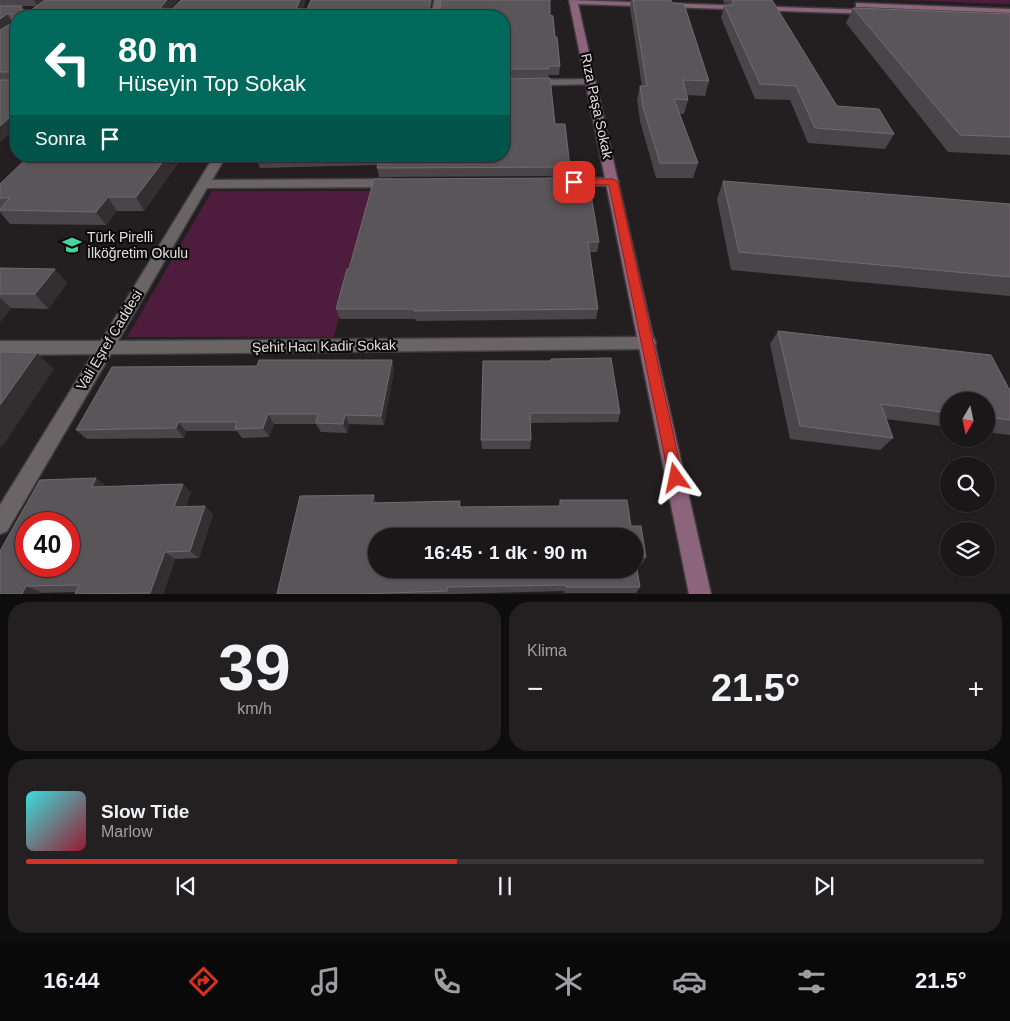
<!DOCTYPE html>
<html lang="tr">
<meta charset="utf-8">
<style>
body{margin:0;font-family:Helvetica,sans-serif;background:#232022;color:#f1f3f6;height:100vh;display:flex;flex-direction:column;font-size:19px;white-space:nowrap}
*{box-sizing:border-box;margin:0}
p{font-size:16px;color:#9f9fa2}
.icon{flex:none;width:28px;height:28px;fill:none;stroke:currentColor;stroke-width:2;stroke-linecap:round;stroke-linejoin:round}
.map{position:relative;height:594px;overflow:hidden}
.details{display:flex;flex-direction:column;gap:8px;padding:8px;background:#0e0d0e;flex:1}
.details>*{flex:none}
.hud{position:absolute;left:10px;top:10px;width:500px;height:152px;border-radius:20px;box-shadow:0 1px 4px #0004,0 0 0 1px #383638;background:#00695c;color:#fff;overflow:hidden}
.needle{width:32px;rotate:189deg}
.tools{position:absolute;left:940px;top:392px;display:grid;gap:10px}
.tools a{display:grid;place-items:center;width:55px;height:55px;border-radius:50%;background:#1a1719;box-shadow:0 1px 4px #0004,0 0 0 1px #383638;font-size:25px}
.speed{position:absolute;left:15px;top:512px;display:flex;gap:10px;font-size:25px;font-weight:700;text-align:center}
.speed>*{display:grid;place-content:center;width:65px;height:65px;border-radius:50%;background:#1a1719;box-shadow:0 1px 4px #0004,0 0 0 1px #383638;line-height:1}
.speed .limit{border:8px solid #d22;background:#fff;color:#111}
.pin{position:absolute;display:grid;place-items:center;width:42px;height:42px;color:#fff;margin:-21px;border-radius:10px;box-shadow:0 2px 8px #0006}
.me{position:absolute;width:55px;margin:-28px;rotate:348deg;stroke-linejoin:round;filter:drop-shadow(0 0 4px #0008)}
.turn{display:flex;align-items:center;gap:18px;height:105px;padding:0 25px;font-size:22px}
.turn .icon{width:65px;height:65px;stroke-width:2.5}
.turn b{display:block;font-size:35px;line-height:42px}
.then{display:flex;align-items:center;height:48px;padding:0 25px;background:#0003;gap:10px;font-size:19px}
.big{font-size:38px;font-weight:700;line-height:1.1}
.details .card{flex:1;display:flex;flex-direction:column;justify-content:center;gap:8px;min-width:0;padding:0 18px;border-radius:20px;background:#232022}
.details .dial{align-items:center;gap:0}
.dial b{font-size:65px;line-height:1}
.song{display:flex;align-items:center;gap:15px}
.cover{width:60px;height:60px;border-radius:8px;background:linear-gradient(135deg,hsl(180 70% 55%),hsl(350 70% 35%))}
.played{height:5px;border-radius:2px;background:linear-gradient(90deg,#d93025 45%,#383638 45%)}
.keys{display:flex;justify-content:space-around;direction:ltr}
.heat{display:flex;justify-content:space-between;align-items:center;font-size:28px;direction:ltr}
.details .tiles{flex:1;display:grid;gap:8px;grid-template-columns:1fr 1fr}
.card:last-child{grid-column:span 2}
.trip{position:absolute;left:368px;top:528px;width:275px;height:50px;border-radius:25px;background:#1a1719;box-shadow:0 1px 4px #0004,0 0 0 1px #383638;font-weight:700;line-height:50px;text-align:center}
.tab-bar{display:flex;height:80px;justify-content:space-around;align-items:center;background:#0a090a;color:#9f9fa2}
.tab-bar .icon{width:35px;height:35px}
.tab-bar .on{color:#d93025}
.tab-bar b{font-size:22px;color:#f1f3f6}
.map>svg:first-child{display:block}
</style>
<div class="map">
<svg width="1010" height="594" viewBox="0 0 1010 594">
<rect width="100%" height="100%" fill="#231f21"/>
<g fill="#4e1c3c">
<polygon points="900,0 1010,0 1010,4"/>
<polygon points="212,191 373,191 334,337 127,337"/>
</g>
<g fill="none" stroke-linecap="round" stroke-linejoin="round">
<g stroke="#403d3f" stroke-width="3">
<g id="street">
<polygon points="434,0 442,0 439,16 431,16"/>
<polygon points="592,79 595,80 595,84 504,86 504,80"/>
<polygon points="214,156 226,156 212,180 391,179 397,183 391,187 207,188 118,341 648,337 654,338 656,343 654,348 648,349 111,354 7,531 0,534 0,505 93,354 0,355 0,341 101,341"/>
<polygon points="552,178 613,178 619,182 613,186 548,185 546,182 548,179"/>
</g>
</g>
<g stroke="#403d3f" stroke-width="3">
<g id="secondary">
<polygon points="569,0 870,10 874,12 870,14 578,4 711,594 689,594"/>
<polygon points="856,3 1010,9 1010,13 859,7 856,7"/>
</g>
</g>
<use href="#street" fill="#6a6467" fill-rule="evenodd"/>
<use href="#secondary" fill="#8c657d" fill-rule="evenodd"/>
</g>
<g fill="#4a4548" fill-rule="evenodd">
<path d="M 0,0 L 178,0 L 170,9 L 172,9 L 181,0 L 306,0 L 302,9 L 431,9 L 550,15 L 555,37 L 560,66 L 559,75 L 549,75 L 548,78 L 504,79 L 555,124 L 570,167 L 569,176 L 379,177 L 377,168 L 377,165 L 260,168 L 256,158 L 257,156 L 504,156 L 504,16 L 16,16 L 16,128 L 0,142 ZM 22,6 L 36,6 L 31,10 L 24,10 Z"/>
<polygon points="629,0 671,0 672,3 709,81 705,96 687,95 688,100 684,114 679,114 698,163 693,178 656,178 640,121 637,100 640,86 642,86 630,8 631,0"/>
<polygon points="723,0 772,0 837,106 894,134 885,149 808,143 790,100 755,99 721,18 724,5 729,5 729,4 724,3"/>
<polygon points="853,8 1010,14 1010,155 948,152 846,23"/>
<polygon points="183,156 144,211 117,211 106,225 10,224 0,212 0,198"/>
<polygon points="723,181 1010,204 1010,296 731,270 717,199"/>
<polygon points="572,183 599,242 597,252 590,252 598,309 596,319 416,321 415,319 340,319 336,309 349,269"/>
<polygon points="0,268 67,283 48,309 11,308 0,322"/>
<polygon points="778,331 1010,389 1010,435 986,432 986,401 949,401 949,427 886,419 893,438 880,450 790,439 770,344"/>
<polygon points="551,359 620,413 618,422 530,423 531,440 530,449 482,449 481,440 550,361"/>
<polygon points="392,360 394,370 384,425 349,424 347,433 321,432 316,424 274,424 269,437 242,438 237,431 186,431 184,438 87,439 76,430 257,366"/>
<polygon points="106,486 191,492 186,506 213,514 199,558 175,559 163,594 75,594 76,592 0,594"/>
<polygon points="560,500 631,526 646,557 642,564 636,564 640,587 636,593 564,593 564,591 455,594 277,594 377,503 460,501 461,507 559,506"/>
</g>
<g fill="#332f31">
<polygon points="34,0 46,0 37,6"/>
<polygon points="167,0 178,0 165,15 161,9 161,7"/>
<polygon points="300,0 306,0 298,16 296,9"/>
<polygon points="431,0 434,0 430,16 429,9"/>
<polygon points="7,14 12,22 0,31 0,19"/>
<polygon points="16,112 16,128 0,142 0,126"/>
<polygon points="167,156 183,156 144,211 136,197"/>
<polygon points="108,197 117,211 106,225 96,212"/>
<polygon points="55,269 67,283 48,309 35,294"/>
<polygon points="0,298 11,308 0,322"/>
<polygon points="37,353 54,369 2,447 0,446 0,405"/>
<polygon points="392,360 394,370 384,425 381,416"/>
<polygon points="268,414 274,424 269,437 263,428"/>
<polygon points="345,415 349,424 347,433 343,424"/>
<polygon points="178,422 186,431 184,438 176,428"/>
<polygon points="96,478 107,487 92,487"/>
<polygon points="183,484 191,492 183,515 174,507"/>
<polygon points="374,495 377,503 372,503"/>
<polygon points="205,506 213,514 199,558 190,551"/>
<polygon points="165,552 175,559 163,594 151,594 150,593"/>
<polygon points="26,586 40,592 40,594 22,594"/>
</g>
<g fill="#5a5558" stroke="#706b6e" fill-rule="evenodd">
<polygon points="45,0 167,0 161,7 161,9 172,9 181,0 300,0 296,9 307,9 311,0 431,0 429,9 440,9 441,0 550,0 550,15 553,16 555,37 557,37 560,66 549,66 549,69 504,69 504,70 504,16 146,16 147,13 142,16 16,16 16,112 0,126 0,80 11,80 11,72 0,72 0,30 12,23 12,14 7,14 0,19 0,6 22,6 20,8 22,10 31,10"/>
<polygon points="633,0 671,0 672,3 684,4 709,81 683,80 688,100 674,99 698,163 660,163 643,107 640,86 647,86"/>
<polygon points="732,0 772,0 837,106 879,109 894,134 815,128 796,86 760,84 724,5 734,5"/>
<polygon points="853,8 1010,14 1010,137 960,135"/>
<polygon points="550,78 555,124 565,124 570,167 377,168 380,156 504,156 504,79"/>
<polygon points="29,156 167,156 136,197 108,197 96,212 0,210 0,209 10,198 0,198 0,184"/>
<polygon points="257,156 347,156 256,158"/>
<polygon points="572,178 572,183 589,183 599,242 588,242 598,309 414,311 414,309 336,309 347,269 349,269 374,179"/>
<polygon points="723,181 1010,204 1010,277 739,252"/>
<polygon points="0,268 55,269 35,294 0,294"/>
<polygon points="778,331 991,355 1009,389 1010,389 1010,420 986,417 986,401 949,401 949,413 881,404 893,438 800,426"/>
<polygon points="0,352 37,353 0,405"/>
<polygon points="611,358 620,413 530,413 531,440 481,440 483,361 551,361 551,359"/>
<polygon points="259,360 392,360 381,416 345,415 343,424 316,423 318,414 268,414 263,428 235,429 237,422 178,422 176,428 76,430 112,367 257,366"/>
<path d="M 96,478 L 92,487 L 183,484 L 174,507 L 205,506 L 190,551 L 165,552 L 150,593 L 75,594 L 79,585 L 26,586 L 22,594 L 0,594 L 0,551 L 40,480 ZM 26,524 L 69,524 L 69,566 L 26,566 Z"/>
<path d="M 374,495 L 372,503 L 460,501 L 459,507 L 560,506 L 560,500 L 627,500 L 631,526 L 641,526 L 646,557 L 635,557 L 640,587 L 566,587 L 566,585 L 447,587 L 447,591 L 359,594 L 277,594 L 300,496 ZM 376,536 L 634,536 L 634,569 L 376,569 Z"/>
</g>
<polygon fill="#d93025" stroke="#8d1f18" points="574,179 613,179 618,182 683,478 681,483 676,485 671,483 669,478 609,185 571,184 571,180"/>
<defs>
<g id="school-bare" transform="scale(1.5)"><path d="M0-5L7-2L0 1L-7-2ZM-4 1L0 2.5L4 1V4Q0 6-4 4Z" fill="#47d49e" stroke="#0b090a" stroke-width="2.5" paint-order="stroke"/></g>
</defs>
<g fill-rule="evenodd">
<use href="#school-bare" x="72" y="245"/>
</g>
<g text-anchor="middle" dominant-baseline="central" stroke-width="4.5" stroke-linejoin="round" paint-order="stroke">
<g font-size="14" fill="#e3e0e2" stroke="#0b090a">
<text transform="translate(597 106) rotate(78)">Rıza Paşa Sokak</text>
<text transform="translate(109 340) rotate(-59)">Vali Eşref Caddesi</text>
<text transform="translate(324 346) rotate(-1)">Şehit Hacı Kadir Sokak</text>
</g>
<g font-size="14" fill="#e3e0e2" stroke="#0b090a" text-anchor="start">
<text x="87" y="237">Türk Pirelli<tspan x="87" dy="16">İlköğretim Okulu</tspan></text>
</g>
</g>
</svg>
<div class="tools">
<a><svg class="needle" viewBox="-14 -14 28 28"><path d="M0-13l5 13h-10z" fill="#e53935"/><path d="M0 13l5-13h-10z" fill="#9f9fa2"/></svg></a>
<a><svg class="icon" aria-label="search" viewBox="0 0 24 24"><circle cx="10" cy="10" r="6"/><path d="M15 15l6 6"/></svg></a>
<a><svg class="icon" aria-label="layers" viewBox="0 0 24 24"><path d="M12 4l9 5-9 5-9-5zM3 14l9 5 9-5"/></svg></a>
</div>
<div class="speed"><div class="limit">40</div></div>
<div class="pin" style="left:574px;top:182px;background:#d93025"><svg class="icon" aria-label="arrive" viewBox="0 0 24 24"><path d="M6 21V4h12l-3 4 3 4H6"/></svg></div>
<svg class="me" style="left:676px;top:478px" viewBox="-20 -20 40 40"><path d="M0-17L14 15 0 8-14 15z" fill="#d93025" stroke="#fff" stroke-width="4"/></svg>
<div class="trip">16:45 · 1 dk · 90 m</div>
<div class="hud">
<div class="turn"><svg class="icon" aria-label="left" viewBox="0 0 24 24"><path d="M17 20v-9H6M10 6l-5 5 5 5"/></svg><div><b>80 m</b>Hüseyin Top Sokak</div></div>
<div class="then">Sonra<svg class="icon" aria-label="arrive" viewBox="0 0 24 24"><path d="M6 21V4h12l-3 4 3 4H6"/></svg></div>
</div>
</div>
<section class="details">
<div class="tiles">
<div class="card dial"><b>39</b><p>km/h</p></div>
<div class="card"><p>Klima</p>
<div class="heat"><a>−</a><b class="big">21.5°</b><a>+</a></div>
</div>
<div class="card">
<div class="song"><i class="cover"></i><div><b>Slow Tide</b><p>Marlow</p></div></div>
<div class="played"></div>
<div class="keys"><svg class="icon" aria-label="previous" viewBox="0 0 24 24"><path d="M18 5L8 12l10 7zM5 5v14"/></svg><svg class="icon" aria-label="pause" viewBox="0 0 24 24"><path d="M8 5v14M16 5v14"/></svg><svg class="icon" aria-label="next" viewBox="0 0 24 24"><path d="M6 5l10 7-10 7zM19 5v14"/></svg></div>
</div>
</div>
</section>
<nav class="tab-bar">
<b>16:44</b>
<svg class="icon on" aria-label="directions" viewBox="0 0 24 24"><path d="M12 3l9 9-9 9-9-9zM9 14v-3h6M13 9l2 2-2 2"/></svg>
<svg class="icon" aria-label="music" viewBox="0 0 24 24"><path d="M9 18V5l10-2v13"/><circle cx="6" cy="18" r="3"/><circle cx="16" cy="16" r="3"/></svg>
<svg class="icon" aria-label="phone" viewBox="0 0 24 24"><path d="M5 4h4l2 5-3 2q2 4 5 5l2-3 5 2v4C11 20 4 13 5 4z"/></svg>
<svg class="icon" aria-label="climate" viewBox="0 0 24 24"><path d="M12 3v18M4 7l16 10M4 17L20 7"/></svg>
<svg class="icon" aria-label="car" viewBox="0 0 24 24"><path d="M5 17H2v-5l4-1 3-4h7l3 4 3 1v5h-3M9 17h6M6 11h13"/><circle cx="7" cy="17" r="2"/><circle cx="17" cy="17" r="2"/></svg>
<svg class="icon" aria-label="filters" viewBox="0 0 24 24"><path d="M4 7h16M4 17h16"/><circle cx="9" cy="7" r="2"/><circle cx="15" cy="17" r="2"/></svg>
<b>21.5°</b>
</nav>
